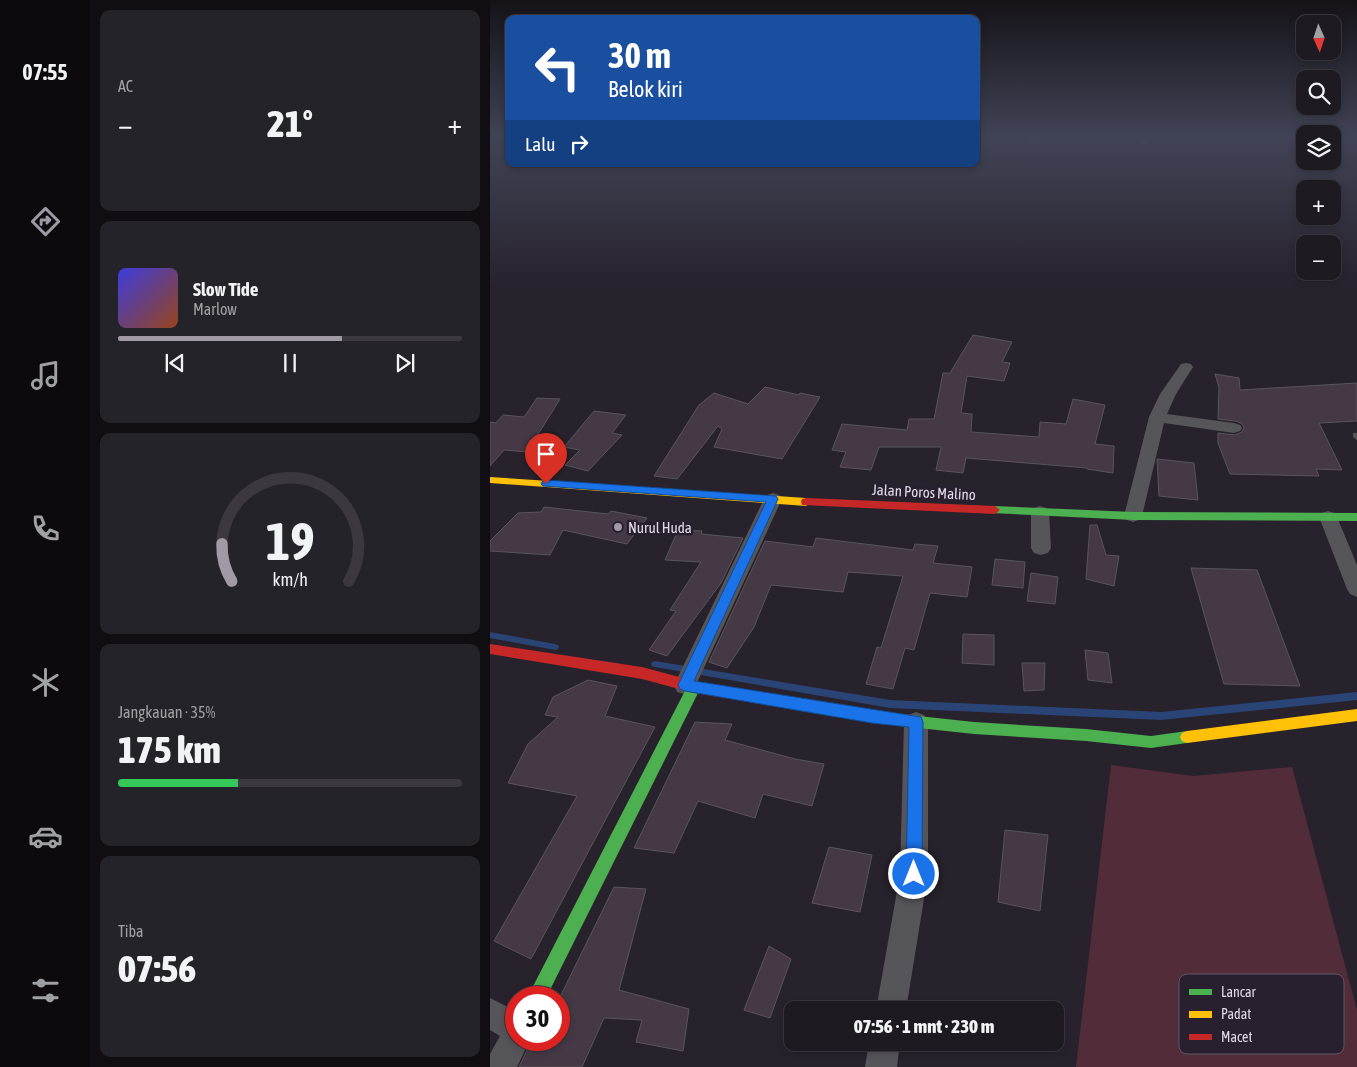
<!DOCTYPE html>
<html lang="id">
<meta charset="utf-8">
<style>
body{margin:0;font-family:"Asap Condensed",sans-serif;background:#25232a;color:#f1f3f6;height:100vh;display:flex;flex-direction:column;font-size:19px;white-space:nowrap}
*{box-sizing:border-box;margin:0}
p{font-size:16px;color:#a0a1a5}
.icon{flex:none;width:28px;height:28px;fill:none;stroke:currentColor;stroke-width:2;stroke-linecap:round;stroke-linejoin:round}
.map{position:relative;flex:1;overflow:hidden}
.side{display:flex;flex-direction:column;gap:10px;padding:10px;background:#100e12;width:400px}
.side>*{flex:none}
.hud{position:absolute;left:15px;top:15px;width:475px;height:152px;border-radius:10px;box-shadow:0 2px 8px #0003,0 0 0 1px #3b383f;background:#1a4fa0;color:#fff;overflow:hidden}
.needle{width:32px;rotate:177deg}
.buttons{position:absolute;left:806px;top:15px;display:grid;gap:10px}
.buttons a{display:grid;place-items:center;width:45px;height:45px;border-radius:10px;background:#1d1a21;box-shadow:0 2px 8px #0003,0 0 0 1px #3b383f;font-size:25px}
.speed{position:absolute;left:15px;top:986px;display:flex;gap:10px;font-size:25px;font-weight:700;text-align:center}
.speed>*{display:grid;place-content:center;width:65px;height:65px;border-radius:50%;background:#1d1a21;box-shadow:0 2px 8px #0003,0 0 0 1px #3b383f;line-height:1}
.speed .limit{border:8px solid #d22;background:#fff;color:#111}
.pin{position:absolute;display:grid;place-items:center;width:42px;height:42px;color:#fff;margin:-51px -21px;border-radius:50% 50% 50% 0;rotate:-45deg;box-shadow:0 0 5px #0007}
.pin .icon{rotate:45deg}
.me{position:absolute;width:55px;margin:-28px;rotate:0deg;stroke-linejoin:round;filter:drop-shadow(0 0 4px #0008)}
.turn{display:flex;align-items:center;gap:18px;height:105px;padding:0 20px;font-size:22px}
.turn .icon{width:65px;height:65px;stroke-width:2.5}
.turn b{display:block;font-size:35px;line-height:42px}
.then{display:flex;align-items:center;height:48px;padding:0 20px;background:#0003;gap:10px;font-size:19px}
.big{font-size:38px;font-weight:800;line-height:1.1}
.side .tile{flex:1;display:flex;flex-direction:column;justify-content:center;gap:8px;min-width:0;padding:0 18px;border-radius:10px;background:#25232a}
.side .dial{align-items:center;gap:0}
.dial svg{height:130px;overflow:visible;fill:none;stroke:#3b383f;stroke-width:7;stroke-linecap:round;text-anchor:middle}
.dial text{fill:#f1f3f6;stroke:none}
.song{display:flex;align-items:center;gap:15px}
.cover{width:60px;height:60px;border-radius:8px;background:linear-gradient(135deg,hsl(240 70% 55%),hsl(20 70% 35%))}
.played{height:5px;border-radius:2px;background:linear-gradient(90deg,#9f9aa4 65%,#3b383f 65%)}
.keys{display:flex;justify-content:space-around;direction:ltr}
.heat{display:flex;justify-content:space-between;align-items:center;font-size:28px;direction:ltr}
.charge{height:8px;border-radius:4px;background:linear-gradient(90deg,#34c759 35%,#3b383f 0)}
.trip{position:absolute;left:294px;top:1001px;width:280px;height:50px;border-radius:10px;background:#1d1a21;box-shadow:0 2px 8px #0003,0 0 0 1px #3b383f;font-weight:800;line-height:50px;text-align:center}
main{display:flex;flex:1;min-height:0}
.tab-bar{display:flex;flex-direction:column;width:90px;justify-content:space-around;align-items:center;background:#0c0a0d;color:#a0a1a5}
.tab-bar .icon{width:35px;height:35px}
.tab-bar .on{color:#9f9aa4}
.tab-bar b{font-size:22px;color:#f1f3f6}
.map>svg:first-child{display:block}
</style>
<main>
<nav class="tab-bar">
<b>07:55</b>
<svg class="icon on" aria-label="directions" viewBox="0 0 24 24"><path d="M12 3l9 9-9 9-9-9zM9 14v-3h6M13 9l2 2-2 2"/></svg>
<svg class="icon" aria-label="music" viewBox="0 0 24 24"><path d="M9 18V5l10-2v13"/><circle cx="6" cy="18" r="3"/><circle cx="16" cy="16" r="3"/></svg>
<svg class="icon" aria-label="phone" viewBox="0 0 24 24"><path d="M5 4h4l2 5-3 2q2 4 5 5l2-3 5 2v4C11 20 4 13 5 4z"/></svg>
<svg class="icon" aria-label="climate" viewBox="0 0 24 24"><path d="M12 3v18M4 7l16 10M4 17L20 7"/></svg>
<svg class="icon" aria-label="car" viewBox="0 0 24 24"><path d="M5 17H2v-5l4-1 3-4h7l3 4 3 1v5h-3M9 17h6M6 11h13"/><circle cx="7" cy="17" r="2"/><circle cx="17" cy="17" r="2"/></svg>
<svg class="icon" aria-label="filters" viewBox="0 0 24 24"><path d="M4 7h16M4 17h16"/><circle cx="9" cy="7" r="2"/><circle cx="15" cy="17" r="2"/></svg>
</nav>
<section class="side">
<div class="tile"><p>AC</p>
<div class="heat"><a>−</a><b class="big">21°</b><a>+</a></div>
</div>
<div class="tile">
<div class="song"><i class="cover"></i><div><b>Slow Tide</b><p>Marlow</p></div></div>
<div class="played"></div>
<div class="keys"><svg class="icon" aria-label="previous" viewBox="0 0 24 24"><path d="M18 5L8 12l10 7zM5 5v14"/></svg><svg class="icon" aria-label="pause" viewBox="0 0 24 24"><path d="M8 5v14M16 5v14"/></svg><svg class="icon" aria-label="next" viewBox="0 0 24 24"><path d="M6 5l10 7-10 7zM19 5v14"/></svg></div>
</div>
<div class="tile dial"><svg viewBox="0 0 100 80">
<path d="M14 69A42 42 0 1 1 86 69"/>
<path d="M14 69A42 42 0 0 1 8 46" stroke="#9f9aa4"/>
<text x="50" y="56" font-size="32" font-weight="700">19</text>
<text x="50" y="72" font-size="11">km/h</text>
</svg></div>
<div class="tile"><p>Jangkauan · 35%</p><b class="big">175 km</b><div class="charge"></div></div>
<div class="tile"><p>Tiba</p><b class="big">07:56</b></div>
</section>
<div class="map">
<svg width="867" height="1067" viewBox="0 0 867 1067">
<rect width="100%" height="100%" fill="#27222c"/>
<polygon fill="#532c39" points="621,765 703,776 802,767 867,1010 867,1067 586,1067"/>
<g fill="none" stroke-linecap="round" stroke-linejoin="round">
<g fill="#2a4575" fill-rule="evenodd">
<polygon points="0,632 65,644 68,645 69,647 68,649 65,650 0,638"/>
<polygon points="165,661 400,700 671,712 867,692 867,700 671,720 400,708 165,667 162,666 161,664 162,662"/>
</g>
</g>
<g fill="#443945" stroke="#5a545b">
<polygon points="483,335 522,342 512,362 520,363 514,381 477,376 471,413 482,414 481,432 549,437 550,422 576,424 583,399 615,405 605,444 624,446 623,473 597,469 597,468 476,458 473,473 446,470 451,447 389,447 381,470 350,467 356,452 342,450 352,424 417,430 419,419 444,419 453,373 460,373"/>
<polygon points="725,374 749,378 750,390 867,383 867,421 829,423 852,470 826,469 829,476 740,474 728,443 728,433 745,435 752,432 754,427 751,423 745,421 728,419 729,387"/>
<polygon points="275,387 309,395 310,393 330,397 292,459 224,447 232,429 228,426 187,479 164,476 209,405 224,393 258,404"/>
<polygon points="47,398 70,399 37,452 14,450 0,466 0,422 6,423 13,415 34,417"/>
<polygon points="104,411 136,415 122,433 132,435 98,471 75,465 90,450 74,447"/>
<polygon points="667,459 704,463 708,500 669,496"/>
<polygon points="54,507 118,514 121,511 157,518 137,544 73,530 60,555 0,551 0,541 28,513 51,512"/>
<polygon points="600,525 607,525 616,555 629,556 624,586 596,579"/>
<polygon points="188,530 212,531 211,534 253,538 231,583 177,656 159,650 186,611 180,610 211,562 175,560"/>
<polygon points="326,538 423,550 425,544 448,546 443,563 482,567 477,597 440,593 424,650 415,648 403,689 376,684 387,647 391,648 413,576 358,572 353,592 281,585 264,627 237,668 219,662 275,541 323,547"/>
<polygon points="505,559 535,562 533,588 502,585"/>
<polygon points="701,568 767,570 810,686 734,684"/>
<polygon points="541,573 568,577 565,604 537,601"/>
<polygon points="473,634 504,635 504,665 472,663"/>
<polygon points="595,650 618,653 622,683 598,680"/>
<polygon points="532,663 555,663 554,690 534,691"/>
<polygon points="98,680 127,686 115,716 165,727 41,959 4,941 87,796 18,783 38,744 68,717 55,715 63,697"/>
<polygon points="205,722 242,724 235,740 305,759 334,764 322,806 273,794 265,818 208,801 184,853 144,848"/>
<polygon points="515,830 558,835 550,911 508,902"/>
<polygon points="339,847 382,855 370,912 322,903"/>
<polygon points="124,887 156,889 129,990 199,1009 193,1051 146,1042 152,1020 114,1018 92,1067 29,1067 42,1040 69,1040 69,999"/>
<polygon points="279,946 301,959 280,1018 254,1010"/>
</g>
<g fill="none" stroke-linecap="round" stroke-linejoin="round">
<polygon fill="#565559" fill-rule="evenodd" points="863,433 867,433 867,440 863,437"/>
<g fill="#565559" fill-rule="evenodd">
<polygon points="540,138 549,138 545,143 542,144 537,141"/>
<polygon points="597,138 606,138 600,143 595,140"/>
<polygon points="652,138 660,138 657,145 651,145 649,143"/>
<polygon points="696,363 701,364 703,367 686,394 677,414 744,423 750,425 752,428 750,431 744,433 674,423 652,516 649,520 643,522 637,520 634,516 659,417 670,394 689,367 691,364"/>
<polygon points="283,493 289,495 292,499 206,685 203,692 195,694 187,692 184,685 274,499 277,495"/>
<polygon points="550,506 556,508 559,512 561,548 558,553 551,555 544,553 541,548 541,512 544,508"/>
<polygon points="838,511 844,513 847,517 867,565 867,597 860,594 857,589 829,517 832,513"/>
<polygon points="426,712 434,715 438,722 438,874 416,1010 386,1010 410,874 414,722 418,715"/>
<polygon points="0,998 26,1011 26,1040 40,1040 27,1067 0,1067 0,1054 10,1036 0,1030"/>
<polygon points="379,1042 410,1042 407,1067 375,1067"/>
</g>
<g fill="#4caf50" fill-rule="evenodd">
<polygon points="505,506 643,512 867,513 867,521 643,520 501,513 500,510 501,507"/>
<polygon points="204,681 209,683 211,687 56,998 37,998 199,683"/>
<polygon points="259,690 382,711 484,722 596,729 661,736 697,731 702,733 704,737 702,741 697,743 661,748 596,741 484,734 382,723 259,702 254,700 252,696 254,692"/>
</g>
<g fill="#ffc107" fill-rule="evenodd">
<polygon points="0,477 316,498 321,502 316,506 0,483"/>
<polygon points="867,709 867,721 697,743 692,741 690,737 692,733 697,731"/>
</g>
<g fill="#c62828" fill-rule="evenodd">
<polygon points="316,498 505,506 510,510 505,514 312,505 311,502 312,499"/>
<polygon points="0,644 152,667 204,681 259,690 264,692 266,696 264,700 259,702 204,693 152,679 0,654"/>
</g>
</g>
<linearGradient id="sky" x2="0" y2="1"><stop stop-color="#151318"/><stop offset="0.48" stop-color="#414456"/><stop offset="1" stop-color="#414456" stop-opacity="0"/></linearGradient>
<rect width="867" height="287" fill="url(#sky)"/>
<polygon fill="#1a73e8" stroke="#114b97" points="56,480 286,496 288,499 204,681 431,717 433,722 432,874 430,880 424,882 418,880 416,874 419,727 382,723 195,691 190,689 188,685 276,502 53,486 51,484 53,481"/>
<circle fill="#9f9aa4" stroke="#281f2f" stroke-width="2" cx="128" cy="527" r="5"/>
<g text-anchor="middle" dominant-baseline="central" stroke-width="5" stroke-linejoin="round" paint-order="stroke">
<g font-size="15" fill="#e0dae5" stroke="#281f2f">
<text transform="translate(434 492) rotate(3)">Jalan Poros Malino</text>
</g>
<g font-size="15" fill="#e0dae5" stroke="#281f2f" text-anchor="start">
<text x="138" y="527">Nurul Huda</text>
</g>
</g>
<rect x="689" y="974" width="165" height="80" rx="8" fill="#281f2f" stroke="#5f5766" stroke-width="1"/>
<rect x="699" y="989" width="23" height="6" fill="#4caf50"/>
<rect x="699" y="1011" width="23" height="7" fill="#ffc107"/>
<rect x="699" y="1034" width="23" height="6" fill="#c62828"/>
<g font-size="14" fill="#e0dae5">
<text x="731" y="997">Lancar</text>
<text x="731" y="1019">Padat</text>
<text x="731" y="1042">Macet</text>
</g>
</svg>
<div class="buttons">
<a><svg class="needle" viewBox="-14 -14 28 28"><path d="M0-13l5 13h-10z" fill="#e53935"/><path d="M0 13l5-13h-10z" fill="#a0a1a5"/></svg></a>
<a><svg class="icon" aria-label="search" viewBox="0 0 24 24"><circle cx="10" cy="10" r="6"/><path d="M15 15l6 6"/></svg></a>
<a><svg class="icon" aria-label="layers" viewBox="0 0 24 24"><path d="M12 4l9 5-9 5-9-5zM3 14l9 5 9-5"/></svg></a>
<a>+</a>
<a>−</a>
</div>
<div class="speed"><div class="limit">30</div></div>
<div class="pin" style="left:56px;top:484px;background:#d93025"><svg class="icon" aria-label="arrive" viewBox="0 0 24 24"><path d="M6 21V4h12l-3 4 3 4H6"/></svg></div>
<svg class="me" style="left:424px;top:874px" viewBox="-20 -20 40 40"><circle r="17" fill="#1a73e8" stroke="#fff" stroke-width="3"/><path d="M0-11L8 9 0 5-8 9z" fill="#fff"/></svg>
<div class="trip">07:56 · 1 mnt · 230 m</div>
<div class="hud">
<div class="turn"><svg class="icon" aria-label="left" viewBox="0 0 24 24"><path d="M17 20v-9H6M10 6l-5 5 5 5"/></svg><div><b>30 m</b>Belok kiri</div></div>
<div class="then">Lalu<svg class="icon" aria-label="right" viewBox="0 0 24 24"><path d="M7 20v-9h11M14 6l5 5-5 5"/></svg></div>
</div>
</div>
</main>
